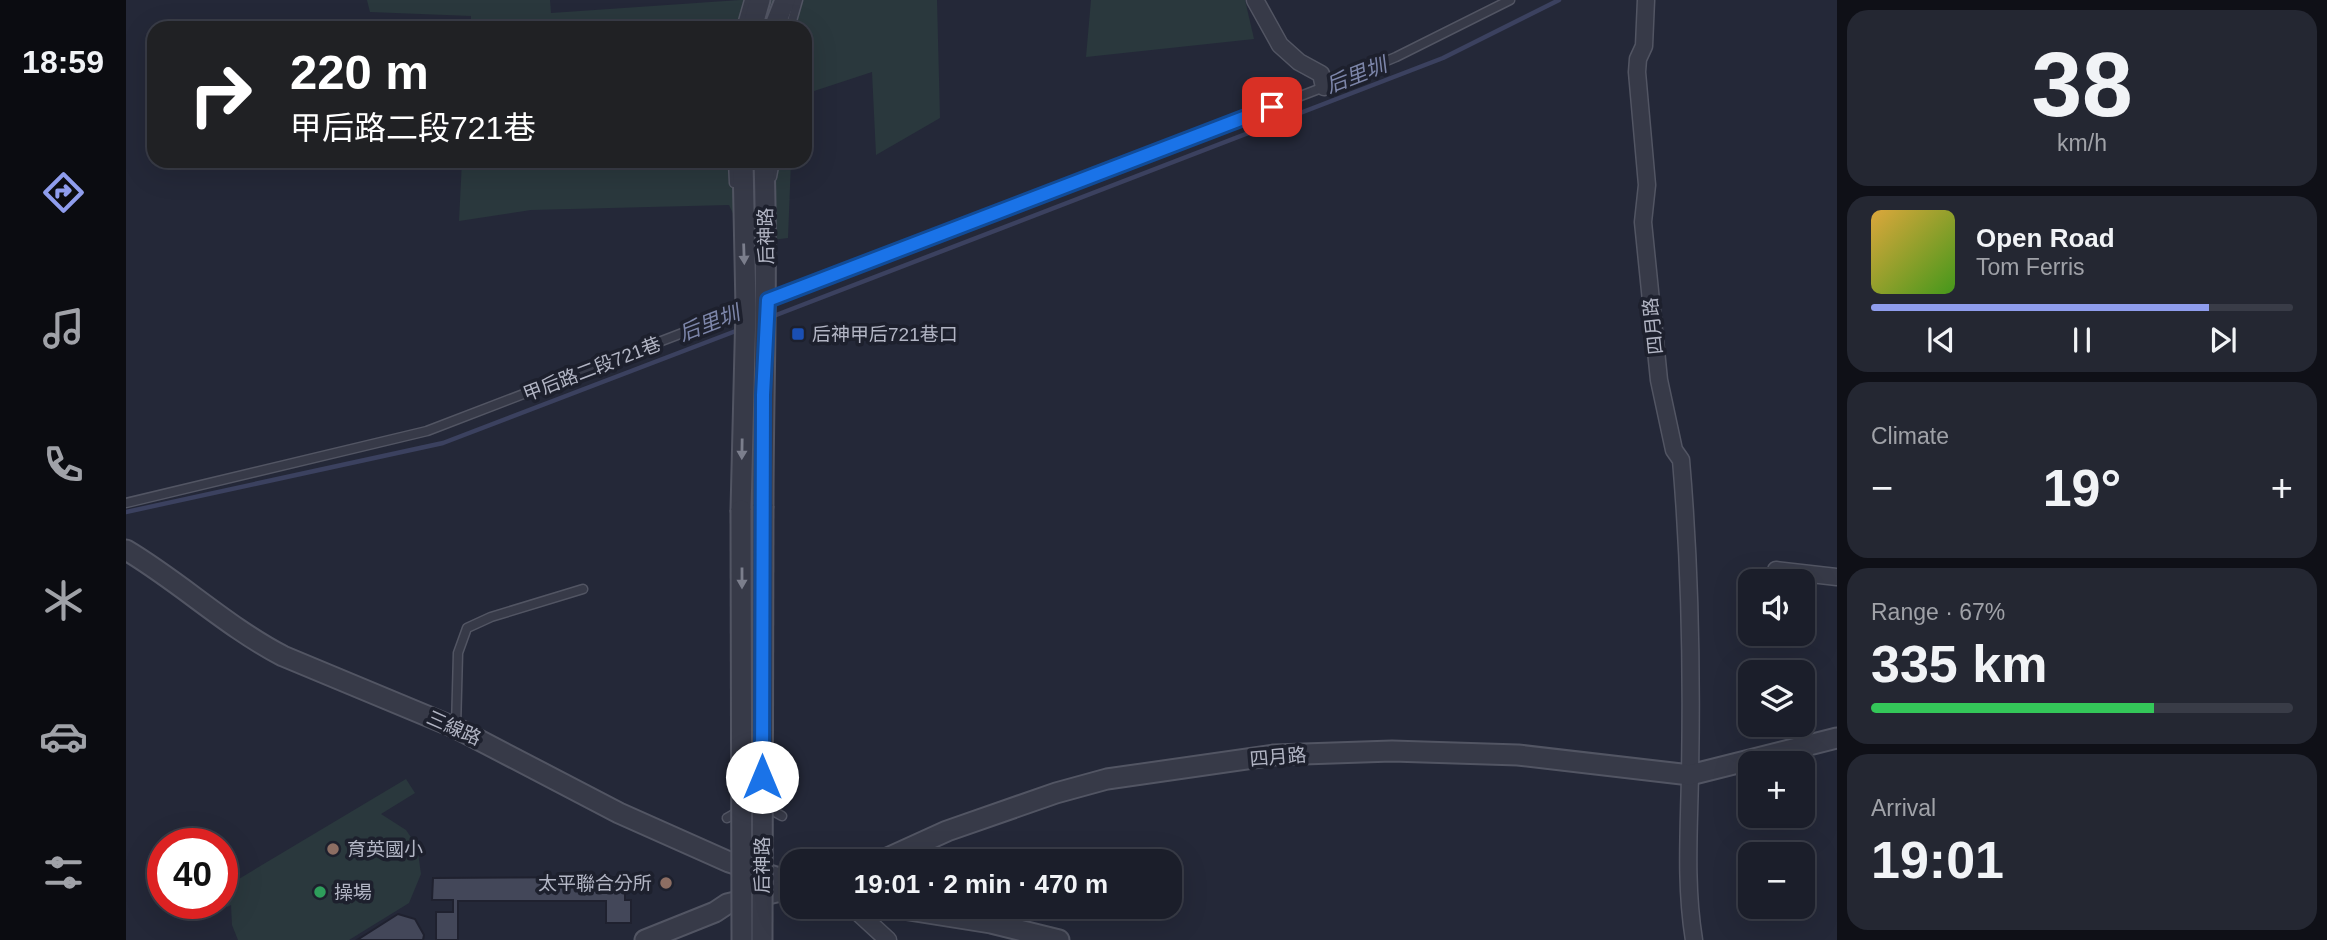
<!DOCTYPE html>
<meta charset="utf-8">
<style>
body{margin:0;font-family:Helvetica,"Noto Sans TC",sans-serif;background:#242732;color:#f1f3f6;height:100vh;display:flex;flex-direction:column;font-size:26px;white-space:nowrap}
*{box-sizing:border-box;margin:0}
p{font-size:23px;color:#a0a2a8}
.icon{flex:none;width:38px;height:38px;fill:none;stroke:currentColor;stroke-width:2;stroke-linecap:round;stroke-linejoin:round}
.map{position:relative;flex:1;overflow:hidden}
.drawer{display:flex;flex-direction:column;gap:10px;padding:10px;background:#0f1017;width:490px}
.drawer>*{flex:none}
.guide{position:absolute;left:21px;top:21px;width:665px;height:147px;border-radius:21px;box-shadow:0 7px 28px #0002,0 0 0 2px #393c47;background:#202124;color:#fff;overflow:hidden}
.controls{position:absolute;left:1612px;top:569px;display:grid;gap:14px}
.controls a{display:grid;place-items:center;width:77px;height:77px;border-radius:14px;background:#1b1e2a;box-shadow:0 7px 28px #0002,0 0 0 2px #393c47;font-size:35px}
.speed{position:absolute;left:21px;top:828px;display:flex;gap:14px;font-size:35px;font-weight:700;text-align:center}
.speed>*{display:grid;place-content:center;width:91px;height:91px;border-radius:50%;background:#1b1e2a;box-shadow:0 7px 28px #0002,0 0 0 2px #393c47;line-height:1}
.speed .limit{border:10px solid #d22;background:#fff;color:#111}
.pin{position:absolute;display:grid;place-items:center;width:60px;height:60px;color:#fff;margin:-30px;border-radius:14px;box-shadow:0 4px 10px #0006}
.me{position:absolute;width:77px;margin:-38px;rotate:0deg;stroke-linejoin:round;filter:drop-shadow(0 0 5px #0008)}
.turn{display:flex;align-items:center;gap:24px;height:147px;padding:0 28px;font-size:32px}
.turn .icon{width:91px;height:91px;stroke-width:2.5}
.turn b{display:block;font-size:49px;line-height:60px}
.big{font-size:52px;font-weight:800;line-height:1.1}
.drawer .card{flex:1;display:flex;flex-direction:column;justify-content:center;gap:10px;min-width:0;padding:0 24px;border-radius:21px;background:#242732}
.drawer .dial{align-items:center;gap:0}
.dial b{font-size:91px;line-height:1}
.song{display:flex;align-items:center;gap:21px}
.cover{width:84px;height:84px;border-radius:10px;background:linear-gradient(135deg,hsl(40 70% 55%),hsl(100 70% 35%))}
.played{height:7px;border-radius:4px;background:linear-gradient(90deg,#8f9ded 80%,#393c47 80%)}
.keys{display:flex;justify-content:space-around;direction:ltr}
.heat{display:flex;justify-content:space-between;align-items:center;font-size:38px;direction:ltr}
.charge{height:10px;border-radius:5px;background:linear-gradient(90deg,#34c759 67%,#393c47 0)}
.trip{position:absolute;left:654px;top:849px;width:402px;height:70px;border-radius:21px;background:#1b1e2a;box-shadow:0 7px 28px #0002,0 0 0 2px #393c47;font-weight:800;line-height:70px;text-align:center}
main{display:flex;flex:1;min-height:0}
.tab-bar{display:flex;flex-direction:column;width:126px;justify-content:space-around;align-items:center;background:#0b0c11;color:#a0a2a8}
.tab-bar .icon{width:49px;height:49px}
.tab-bar .on{color:#8f9ded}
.tab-bar b{font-size:32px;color:#f1f3f6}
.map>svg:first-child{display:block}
</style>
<main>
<nav class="tab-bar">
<b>18:59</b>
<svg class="icon on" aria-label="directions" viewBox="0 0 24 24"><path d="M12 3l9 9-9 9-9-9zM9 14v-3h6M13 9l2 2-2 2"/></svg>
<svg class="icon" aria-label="music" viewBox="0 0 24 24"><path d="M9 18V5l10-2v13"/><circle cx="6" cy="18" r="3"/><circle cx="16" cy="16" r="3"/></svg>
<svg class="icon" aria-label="phone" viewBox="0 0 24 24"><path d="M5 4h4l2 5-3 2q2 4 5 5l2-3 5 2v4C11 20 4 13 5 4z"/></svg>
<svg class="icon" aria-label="climate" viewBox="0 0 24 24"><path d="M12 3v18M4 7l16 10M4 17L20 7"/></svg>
<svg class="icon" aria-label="car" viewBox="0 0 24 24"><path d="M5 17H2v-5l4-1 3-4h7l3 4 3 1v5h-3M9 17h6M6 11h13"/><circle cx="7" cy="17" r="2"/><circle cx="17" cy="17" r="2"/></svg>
<svg class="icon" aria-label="filters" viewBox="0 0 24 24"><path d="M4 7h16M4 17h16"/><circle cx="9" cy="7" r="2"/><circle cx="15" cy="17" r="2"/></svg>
</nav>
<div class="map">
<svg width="1711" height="940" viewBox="0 0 1711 940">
<rect width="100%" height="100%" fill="#242838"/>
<g fill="#2a383d">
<polygon points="241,0 424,0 425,13 614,0 811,0 814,118 750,155 746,72 679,94 679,28 345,28 345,16 244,12"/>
<polygon points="965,0 1119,0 1128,39 960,57"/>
<polygon points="336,161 665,161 662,238 621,243 603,205 405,210 333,221"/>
<polygon points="280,779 289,793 255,814 280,830 291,846 295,874 283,903 223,940 112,940 106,925 105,905 101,907 96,889"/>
</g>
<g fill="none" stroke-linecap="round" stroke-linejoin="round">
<g stroke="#3b415f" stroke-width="4.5">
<polyline points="645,317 1317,58 1433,0"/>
<polyline points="0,512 317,443 615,329"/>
</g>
</g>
<g fill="#434759" stroke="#1f212f" stroke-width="2">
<polygon points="499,877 499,900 505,900 505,923 480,923 480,901 332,901 332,940 310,940 310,912 327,912 327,900 306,900 307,878"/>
<polygon points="272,914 289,919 298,935 297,940 231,940"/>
</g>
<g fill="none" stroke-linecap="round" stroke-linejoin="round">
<g stroke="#525563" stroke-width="11">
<g id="service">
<polyline points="615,28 623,0"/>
<polyline points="664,28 672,0"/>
<polyline points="607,161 608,183"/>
<polyline points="646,177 649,161"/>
<polyline points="641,301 1198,87 1270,57 1384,0"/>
<polyline points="0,503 301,431 619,309"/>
<polyline points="330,728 332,653 341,628 365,617 457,589"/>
<polyline points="638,806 656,816"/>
<polyline points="601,818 615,810"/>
</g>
</g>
<g stroke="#525563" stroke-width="19">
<g id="minor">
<polyline points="1129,0 1154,45 1173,62 1195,74 1198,87"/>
<path d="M 1520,0 L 1518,46 L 1512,59 L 1511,72 L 1521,185 L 1517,222 L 1533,380 L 1548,450 L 1555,460 C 1564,564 1566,670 1564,775 C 1563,830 1559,885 1568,940"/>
<polyline points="1650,570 1711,577"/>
<polyline points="725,906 762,940"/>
</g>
</g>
<g stroke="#525563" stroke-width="23">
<g id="tertiary">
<polyline points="626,28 634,0"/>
<polyline points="648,28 659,0"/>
<path d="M 637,506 C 637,391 642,276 638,161"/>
<polyline points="615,510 620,308 617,161"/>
<path d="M 0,550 C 54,582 101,627 157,656 L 330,728 L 493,813 L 603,862 L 656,879 L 667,887"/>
<polyline points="755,861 821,831 930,793 981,779 1148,755 1266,751 1392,755 1564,775 1711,738"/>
<polyline points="758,906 865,923 933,940"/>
<polyline points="519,940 589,912 601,904 667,888"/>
</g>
</g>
<use href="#service" stroke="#373a48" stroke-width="8"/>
<use href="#minor" stroke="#373a48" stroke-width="16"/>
<use href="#tertiary" stroke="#373a48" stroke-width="19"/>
<g stroke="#525563" stroke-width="23" stroke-linecap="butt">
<g id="tertiary-bridge">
<polyline points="615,510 616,940"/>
<polyline points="636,940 637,506"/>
</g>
</g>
<use href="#tertiary-bridge" stroke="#373a48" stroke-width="19"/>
</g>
<defs><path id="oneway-solid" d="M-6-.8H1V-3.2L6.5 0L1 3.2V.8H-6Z" transform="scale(1.75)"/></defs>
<g fill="#7b7e8c">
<use href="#oneway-solid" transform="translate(618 254) rotate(88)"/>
<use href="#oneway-solid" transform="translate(616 449) rotate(91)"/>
<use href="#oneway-solid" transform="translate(616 578) rotate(90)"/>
</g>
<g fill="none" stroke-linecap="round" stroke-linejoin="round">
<g stroke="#114b97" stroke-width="18">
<polyline id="route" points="636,777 637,395 642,300 1146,107"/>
</g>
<use href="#route" stroke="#1a73e8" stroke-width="12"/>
</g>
<rect fill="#1a4fb4" stroke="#1d202d" stroke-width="2.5" x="665" y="327" width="14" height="14" rx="3.5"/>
<g fill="#8d6e63" stroke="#1d202d" stroke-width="2.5">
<circle cx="207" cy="849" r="7"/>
<circle cx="540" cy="883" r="7"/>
</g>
<circle fill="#2e9e5b" stroke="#1d202d" stroke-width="2.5" cx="194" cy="892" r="7"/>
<g text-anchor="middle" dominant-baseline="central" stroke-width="7" stroke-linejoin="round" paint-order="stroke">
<g font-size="19" fill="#b2b5c4" stroke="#1d202d">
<text transform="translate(640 236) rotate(-91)">后神路</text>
<text transform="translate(1527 326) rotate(-96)">四月路</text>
<text transform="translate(466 369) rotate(-21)">甲后路二段721巷</text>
<text transform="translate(328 728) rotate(24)">三線路</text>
<text transform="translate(1152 757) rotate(-5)">四月路</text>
<text transform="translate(636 865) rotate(-90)">后神路</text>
</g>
<g font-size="19" fill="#b2b5c4" stroke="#1d202d" text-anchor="start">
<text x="686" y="334">后神甲后721巷口</text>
<text x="221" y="849">育英國小</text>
<text x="526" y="883" text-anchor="end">太平聯合分所</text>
<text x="208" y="892">操場</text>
</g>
<g font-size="21" font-style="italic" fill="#7d86aa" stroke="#1d202d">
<text transform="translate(1230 75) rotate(-21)">后里圳</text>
<text transform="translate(583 323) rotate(-21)">后里圳</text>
</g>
</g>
</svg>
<div class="controls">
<a><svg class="icon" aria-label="sound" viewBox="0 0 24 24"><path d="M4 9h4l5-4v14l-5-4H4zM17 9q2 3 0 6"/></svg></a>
<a><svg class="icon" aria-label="layers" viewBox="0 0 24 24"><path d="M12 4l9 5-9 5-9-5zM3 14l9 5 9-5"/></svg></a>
<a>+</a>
<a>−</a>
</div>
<div class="speed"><div class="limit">40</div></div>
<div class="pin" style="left:1146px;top:107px;background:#d93025"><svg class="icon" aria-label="arrive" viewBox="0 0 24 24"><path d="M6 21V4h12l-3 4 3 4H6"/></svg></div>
<svg class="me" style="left:636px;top:777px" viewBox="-20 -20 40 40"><circle r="19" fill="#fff"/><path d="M0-13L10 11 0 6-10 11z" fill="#1a73e8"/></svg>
<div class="trip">19:01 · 2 min · 470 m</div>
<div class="guide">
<div class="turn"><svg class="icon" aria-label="right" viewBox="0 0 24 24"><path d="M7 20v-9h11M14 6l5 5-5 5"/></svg><div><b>220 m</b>甲后路二段721巷</div></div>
</div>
</div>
<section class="drawer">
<div class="card dial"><b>38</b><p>km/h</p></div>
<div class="card">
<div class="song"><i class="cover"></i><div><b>Open Road</b><p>Tom Ferris</p></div></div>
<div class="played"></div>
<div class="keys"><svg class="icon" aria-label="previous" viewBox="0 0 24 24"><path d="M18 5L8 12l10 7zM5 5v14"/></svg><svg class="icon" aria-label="pause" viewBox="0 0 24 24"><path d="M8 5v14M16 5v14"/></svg><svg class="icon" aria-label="next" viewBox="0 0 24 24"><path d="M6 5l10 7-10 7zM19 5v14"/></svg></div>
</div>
<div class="card"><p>Climate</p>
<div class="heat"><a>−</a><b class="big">19°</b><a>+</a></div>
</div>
<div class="card"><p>Range · 67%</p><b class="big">335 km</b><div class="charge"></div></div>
<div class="card"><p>Arrival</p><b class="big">19:01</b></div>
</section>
</main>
